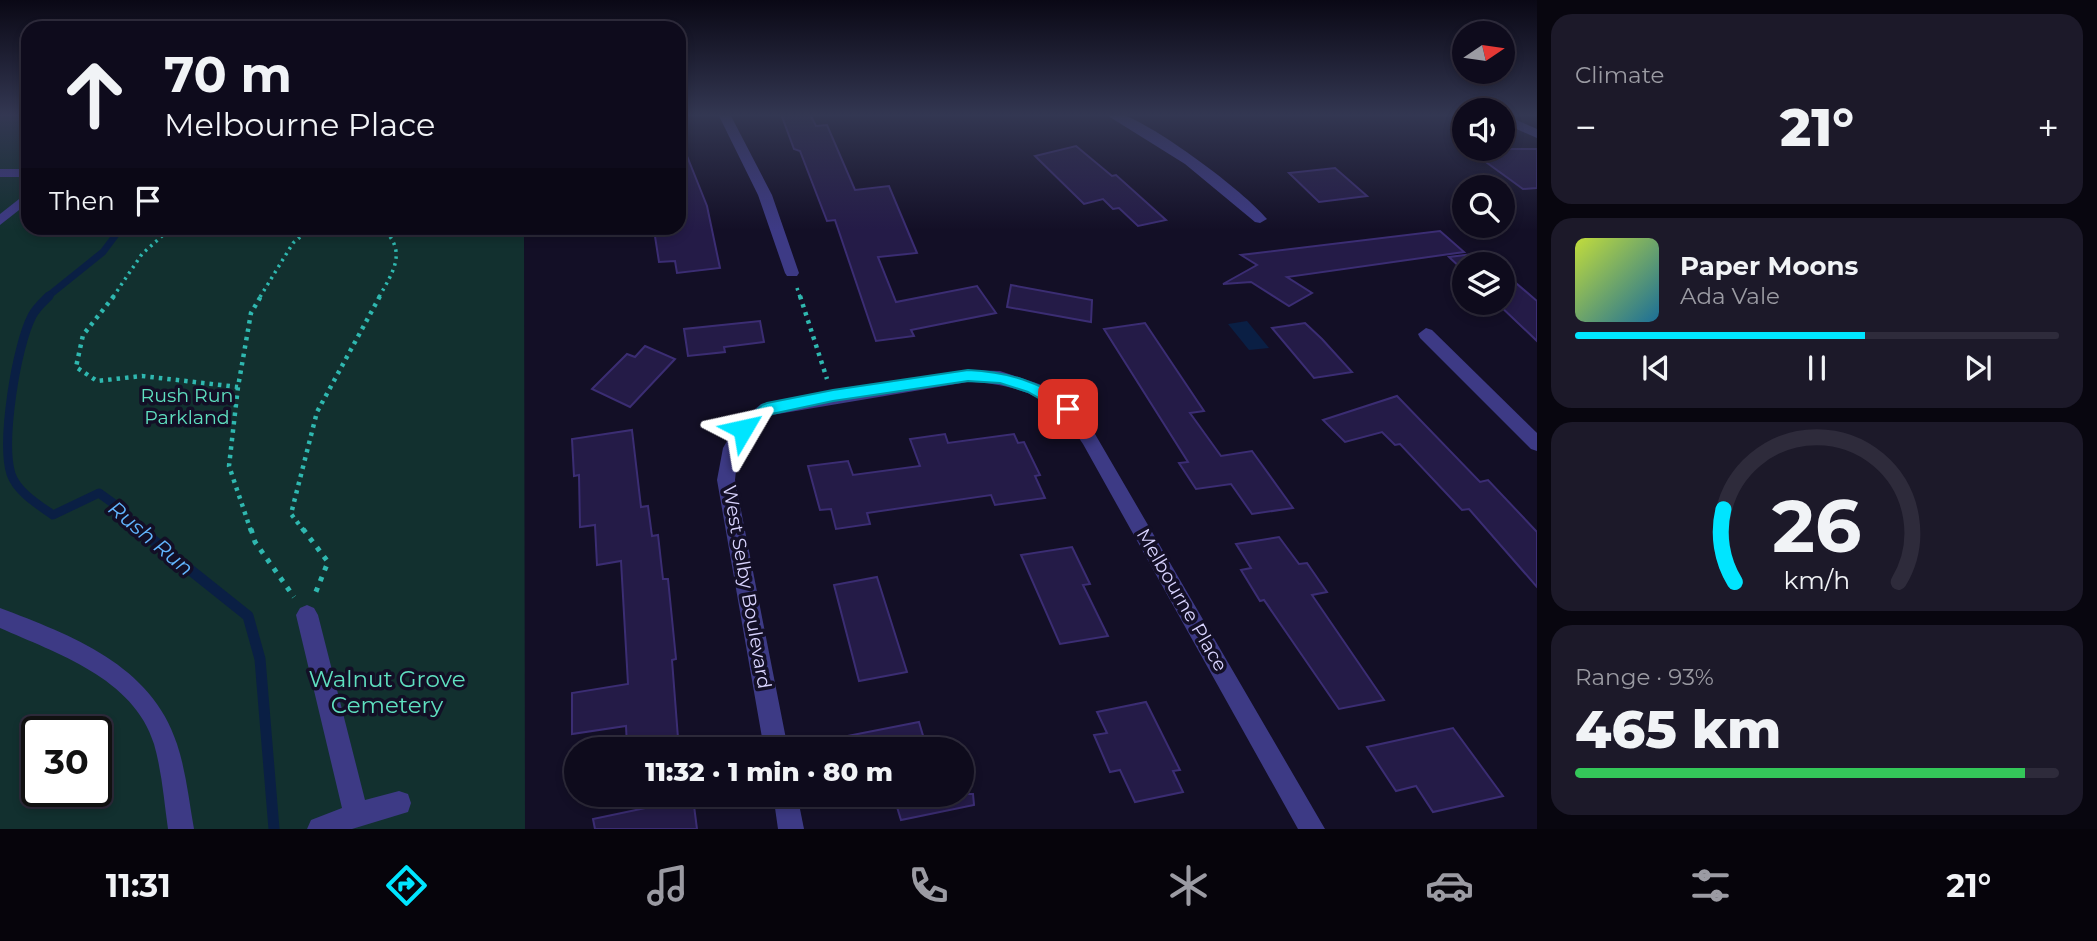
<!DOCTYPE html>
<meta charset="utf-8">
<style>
body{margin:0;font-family:Montserrat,sans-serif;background:#1c1929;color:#f1f3f6;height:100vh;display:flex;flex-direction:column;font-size:26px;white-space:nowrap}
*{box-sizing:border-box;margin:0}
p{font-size:23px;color:#9b9ba3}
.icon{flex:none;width:38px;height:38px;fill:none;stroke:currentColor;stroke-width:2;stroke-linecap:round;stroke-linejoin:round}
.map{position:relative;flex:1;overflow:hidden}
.side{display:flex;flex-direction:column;gap:14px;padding:14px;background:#08060f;width:560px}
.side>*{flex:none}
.banner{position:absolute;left:21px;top:21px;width:665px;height:214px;border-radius:21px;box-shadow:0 4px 10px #0003,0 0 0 2px #2e2b3b;background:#0e0b1c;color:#f1f3f6;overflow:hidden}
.needle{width:46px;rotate:77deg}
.controls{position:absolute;left:1452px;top:21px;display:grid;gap:14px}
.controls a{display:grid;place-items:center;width:63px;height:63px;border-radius:50%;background:#0e0b1c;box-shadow:0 4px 10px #0003,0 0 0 2px #2e2b3b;font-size:35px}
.speed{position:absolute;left:21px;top:716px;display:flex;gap:14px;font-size:35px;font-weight:700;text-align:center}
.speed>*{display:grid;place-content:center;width:91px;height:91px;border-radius:50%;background:#0e0b1c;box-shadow:0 4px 10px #0003,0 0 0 2px #2e2b3b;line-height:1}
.speed .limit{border:4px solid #111;border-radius:10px;background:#fff;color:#111}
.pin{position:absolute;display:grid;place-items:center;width:60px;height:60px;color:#fff;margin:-30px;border-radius:14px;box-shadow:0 4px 10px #0006}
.me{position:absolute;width:77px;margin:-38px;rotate:54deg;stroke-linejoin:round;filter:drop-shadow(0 0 5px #0008)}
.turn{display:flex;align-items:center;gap:24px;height:147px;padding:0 28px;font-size:32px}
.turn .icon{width:91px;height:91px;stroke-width:2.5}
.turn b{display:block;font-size:49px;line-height:60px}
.then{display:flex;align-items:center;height:66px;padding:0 28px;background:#0003;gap:14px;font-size:26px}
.big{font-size:52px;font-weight:800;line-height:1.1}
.side .tile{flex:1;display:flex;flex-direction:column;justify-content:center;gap:10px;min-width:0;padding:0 24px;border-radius:21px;background:#1c1929}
.side .dial{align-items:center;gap:0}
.dial svg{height:182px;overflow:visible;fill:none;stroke:#2e2b3b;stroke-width:7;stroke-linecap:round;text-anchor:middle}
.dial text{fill:#f1f3f6;stroke:none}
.song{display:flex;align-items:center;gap:21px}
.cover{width:84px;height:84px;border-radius:10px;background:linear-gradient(135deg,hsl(70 70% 55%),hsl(200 70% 35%))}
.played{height:7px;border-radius:4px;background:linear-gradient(90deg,#00e5ff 60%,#2e2b3b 60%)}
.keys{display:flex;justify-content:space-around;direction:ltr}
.heat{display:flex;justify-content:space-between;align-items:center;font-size:38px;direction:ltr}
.charge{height:10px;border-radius:5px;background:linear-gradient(90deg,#34c759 93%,#2e2b3b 0)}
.trip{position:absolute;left:564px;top:737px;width:410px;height:70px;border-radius:35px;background:#0e0b1c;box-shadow:0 4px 10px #0003,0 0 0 2px #2e2b3b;font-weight:800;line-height:70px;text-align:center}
.tabs{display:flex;height:112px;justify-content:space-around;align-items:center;background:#06040b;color:#9b9ba3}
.tabs .icon{width:49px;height:49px}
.tabs .on{color:#00e5ff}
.tabs b{font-size:32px;color:#f1f3f6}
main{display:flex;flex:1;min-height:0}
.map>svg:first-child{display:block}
</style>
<main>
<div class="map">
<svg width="1537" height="829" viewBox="0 0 1537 829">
<rect width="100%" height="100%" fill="#130f26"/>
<path fill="#12302f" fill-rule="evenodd" d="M 0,114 L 28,114 L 28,228 L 524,228 L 525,829 L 0,829 ZM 37,732 L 96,732 L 96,791 L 37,791 Z"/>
<polygon fill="#0a1f44" points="1247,321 1269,348 1249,350 1228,324"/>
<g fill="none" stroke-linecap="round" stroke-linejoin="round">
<polyline stroke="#0a1f44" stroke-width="7" points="47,297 103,252 121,228"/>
<path stroke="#0a1f44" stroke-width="9" d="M 49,296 C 43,302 36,308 32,316 C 16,347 1,442 11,474 C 17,492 39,505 53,515 L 99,493 L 117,506 L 141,531"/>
<polyline stroke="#0a1f44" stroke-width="11" points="139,529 248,616 260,659 274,829"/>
</g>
<g fill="#241b47" stroke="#3b2d73" stroke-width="2">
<polygon points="781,114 810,114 816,126 827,125 855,190 889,186 917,253 878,257 896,302 977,286 996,313 911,330 914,336 876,341 835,220 827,221 800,151 794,149"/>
<polygon points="681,141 707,206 720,268 677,273 675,261 659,262 654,230 679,228"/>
<polygon points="1076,146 1112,176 1116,175 1166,220 1138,226 1119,208 1113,209 1103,199 1084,204 1035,156"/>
<polygon points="1468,149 1537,149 1537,188 1523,189"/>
<polygon points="1335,168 1367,196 1319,202 1289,173"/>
<polygon points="1440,231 1464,252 1287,277 1312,293 1289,306 1251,282 1223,284 1257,265 1241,255"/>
<polygon points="1481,253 1494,264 1465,264 1465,272 1449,257"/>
<polygon points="1503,272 1537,301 1537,341 1497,303 1503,303"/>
<polygon points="1011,285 1092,300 1091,322 1007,307"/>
<polygon points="760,321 764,342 724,347 725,352 688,356 684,329"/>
<polygon points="1145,323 1204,411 1190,413 1221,456 1252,451 1293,508 1252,514 1231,484 1196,489 1179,463 1188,462 1104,329"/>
<polygon points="1305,323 1322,339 1352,372 1314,378 1272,328"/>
<polygon points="645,346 675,359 630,407 592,389 627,354 635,357"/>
<polygon points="1397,396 1480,482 1488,480 1537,532 1537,587 1469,509 1462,510 1400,444 1395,445 1382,432 1345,442 1323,420"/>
<polygon points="632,430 641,507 648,506 652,536 658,535 663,579 668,579 676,659 672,660 678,738 627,746 626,726 572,734 572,693 628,684 621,561 597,565 595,525 580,527 579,475 574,476 572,439"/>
<polygon points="945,434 948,443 1014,434 1018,443 1024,442 1040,475 1035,476 1045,498 995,505 991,495 867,513 870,524 836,529 831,509 820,510 808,466 848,461 853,475 920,466 910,439"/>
<polygon points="1279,537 1299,564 1307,563 1327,592 1312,595 1384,700 1339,709 1264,600 1260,601 1241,570 1251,568 1236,544"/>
<polygon points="1072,547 1090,584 1083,585 1108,636 1060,644 1021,555"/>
<polygon points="877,577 907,672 859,681 834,585"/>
<polygon points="1146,702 1180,770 1173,771 1183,792 1135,802 1120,770 1110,772 1094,735 1107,733 1097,712"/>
<polygon points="919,722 927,749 838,749 837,738"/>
<polygon points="1453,728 1503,796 1433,812 1416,786 1396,791 1367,747"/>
<polygon points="893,794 973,794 974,805 901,820"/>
<polygon points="693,798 697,829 595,829 593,819"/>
</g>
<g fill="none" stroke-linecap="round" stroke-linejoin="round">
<g stroke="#2fb8b0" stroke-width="3.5" stroke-dasharray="2.5 4.5" stroke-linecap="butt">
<polyline points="797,288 800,297"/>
<polyline points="113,297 142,254 171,228"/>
<polyline points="260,297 293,243 311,228"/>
<path d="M 379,297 C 393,272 408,251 382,228"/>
</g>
<g stroke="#2fb8b0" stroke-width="4.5" stroke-dasharray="3.5 5" stroke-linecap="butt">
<polyline points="114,296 83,335 76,367 97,381 142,376 238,387"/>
<polyline points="800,296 827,379"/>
<polyline points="251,531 229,466 238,387 251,313 261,296"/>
<polyline points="304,531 291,514 317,412 380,296"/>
</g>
<g stroke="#2fb8b0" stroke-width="5" stroke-dasharray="4.5 7" stroke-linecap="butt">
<polyline points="251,529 255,542 294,597"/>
<polyline points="303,529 328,562 315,594"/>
</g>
<g fill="#3d3a85" fill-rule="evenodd">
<polygon points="718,114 730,114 772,195 799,273 797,276 787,276 785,273 758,195"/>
<path d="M 1105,114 C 1110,114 1116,113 1121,114 C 1155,125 1244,191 1267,219 L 1260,223 L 1255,222 L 1185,164 Z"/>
<polygon points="1503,114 1537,129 1537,138 1503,123"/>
<rect x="0" y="169" width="28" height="8"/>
<polygon points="28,192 28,203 0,225 0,214"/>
<polygon points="1426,328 1432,330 1537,433 1537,451 1531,449 1420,338 1418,334"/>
<path d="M 968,370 L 1000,371 L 1039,384 L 1074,404 L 1095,434 L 1325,829 L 1298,829 L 1083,444 C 1076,434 1069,420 1060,413 C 1033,390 1002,383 968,382 L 772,415 C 746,437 739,445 735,480 L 788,749 L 764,749 L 717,480 L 723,448 L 737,424 L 761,404 L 833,390 Z"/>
<polygon points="307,605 314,608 318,615 365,800 399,791 408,794 411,803 408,812 352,829 307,829 311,820 342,808 296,615 300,608"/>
<path d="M 0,608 C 71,635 152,665 177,744 C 186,771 189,801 194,829 L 168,829 C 164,801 162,772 154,744 C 134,678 56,653 0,628 Z"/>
<polygon points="773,794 797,794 804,829 778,829"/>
</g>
</g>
<linearGradient id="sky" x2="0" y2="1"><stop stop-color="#0a0815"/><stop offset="0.5" stop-color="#333752"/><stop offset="1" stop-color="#333752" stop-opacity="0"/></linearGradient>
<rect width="1537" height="230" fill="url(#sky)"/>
<path fill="#00e5ff" stroke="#0095a6" stroke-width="2" d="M 968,370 C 1011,372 1036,382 1074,404 L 1076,409 L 1068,415 L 1028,392 L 1000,383 L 968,381 L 833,401 L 772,414 L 743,435 L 735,429 L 762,405 L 767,403 L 833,390 Z"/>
<g text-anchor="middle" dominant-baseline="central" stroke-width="7" stroke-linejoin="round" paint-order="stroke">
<g font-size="19" fill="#5fe0c0" stroke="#130f26">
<text x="187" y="395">Rush Run<tspan x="187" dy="22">Parkland</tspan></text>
</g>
<g font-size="19" fill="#d9d4ff" stroke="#130f26">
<text transform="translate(747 587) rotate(80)">West Selby Boulevard</text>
<text transform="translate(1182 600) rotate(60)">Melbourne Place</text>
</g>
<g font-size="21" font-style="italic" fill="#62b6ff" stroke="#130f26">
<text transform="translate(151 538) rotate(40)">Rush Run</text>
</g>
<g font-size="23" fill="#5fe0c0" stroke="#130f26">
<text x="387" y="679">Walnut Grove<tspan x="387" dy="26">Cemetery</tspan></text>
</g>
</g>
</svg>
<div class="controls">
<a><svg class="needle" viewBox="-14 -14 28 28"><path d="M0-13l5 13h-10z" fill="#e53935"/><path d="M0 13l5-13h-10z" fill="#9b9ba3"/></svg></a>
<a><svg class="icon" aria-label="sound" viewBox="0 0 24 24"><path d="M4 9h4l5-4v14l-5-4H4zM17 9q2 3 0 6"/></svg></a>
<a><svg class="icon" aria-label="search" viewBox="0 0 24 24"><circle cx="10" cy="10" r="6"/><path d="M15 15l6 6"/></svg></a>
<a><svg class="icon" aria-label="layers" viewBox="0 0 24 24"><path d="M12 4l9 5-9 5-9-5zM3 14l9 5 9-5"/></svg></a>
</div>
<div class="speed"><div class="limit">30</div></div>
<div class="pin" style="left:1068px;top:409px;background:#d93025"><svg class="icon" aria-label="arrive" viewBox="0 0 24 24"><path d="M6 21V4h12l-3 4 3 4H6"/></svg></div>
<svg class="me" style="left:743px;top:429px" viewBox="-20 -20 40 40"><path d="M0-17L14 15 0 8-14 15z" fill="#00e5ff" stroke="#fff" stroke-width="4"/></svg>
<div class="trip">11:32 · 1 min · 80 m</div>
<div class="banner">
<div class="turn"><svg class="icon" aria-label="ahead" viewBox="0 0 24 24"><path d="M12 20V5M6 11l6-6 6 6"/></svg><div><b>70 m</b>Melbourne Place</div></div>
<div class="then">Then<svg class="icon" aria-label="arrive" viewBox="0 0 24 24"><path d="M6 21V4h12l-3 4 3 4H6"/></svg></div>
</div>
</div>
<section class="side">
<div class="tile"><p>Climate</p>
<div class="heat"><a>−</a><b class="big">21°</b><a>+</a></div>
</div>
<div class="tile">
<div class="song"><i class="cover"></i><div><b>Paper Moons</b><p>Ada Vale</p></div></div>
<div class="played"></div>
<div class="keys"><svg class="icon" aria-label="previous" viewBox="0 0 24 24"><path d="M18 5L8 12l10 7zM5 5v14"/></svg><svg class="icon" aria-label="pause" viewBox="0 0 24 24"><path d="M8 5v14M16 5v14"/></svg><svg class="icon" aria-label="next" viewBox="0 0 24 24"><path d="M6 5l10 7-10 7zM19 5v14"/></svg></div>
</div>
<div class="tile dial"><svg viewBox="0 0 100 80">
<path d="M14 69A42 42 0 1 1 86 69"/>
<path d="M14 69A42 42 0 0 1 9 37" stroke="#00e5ff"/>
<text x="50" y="56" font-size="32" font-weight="700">26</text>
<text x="50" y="72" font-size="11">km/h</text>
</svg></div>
<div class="tile"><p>Range · 93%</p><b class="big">465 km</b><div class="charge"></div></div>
</section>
</main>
<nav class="tabs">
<b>11:31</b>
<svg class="icon on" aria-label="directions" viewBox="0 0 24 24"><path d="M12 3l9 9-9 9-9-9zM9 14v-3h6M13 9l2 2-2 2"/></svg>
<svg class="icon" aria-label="music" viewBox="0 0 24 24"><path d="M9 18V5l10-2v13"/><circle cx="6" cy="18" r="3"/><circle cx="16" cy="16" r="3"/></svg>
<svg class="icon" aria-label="phone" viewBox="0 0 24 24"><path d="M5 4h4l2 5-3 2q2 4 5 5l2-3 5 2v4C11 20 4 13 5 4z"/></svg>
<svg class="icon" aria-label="climate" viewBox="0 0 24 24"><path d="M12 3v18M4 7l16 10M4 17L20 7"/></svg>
<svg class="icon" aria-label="car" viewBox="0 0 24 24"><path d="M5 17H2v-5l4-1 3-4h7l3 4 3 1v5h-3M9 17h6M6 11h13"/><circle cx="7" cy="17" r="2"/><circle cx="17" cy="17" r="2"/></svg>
<svg class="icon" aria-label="filters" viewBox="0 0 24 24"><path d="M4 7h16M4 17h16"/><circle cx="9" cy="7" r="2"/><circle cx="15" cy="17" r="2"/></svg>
<b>21°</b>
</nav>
